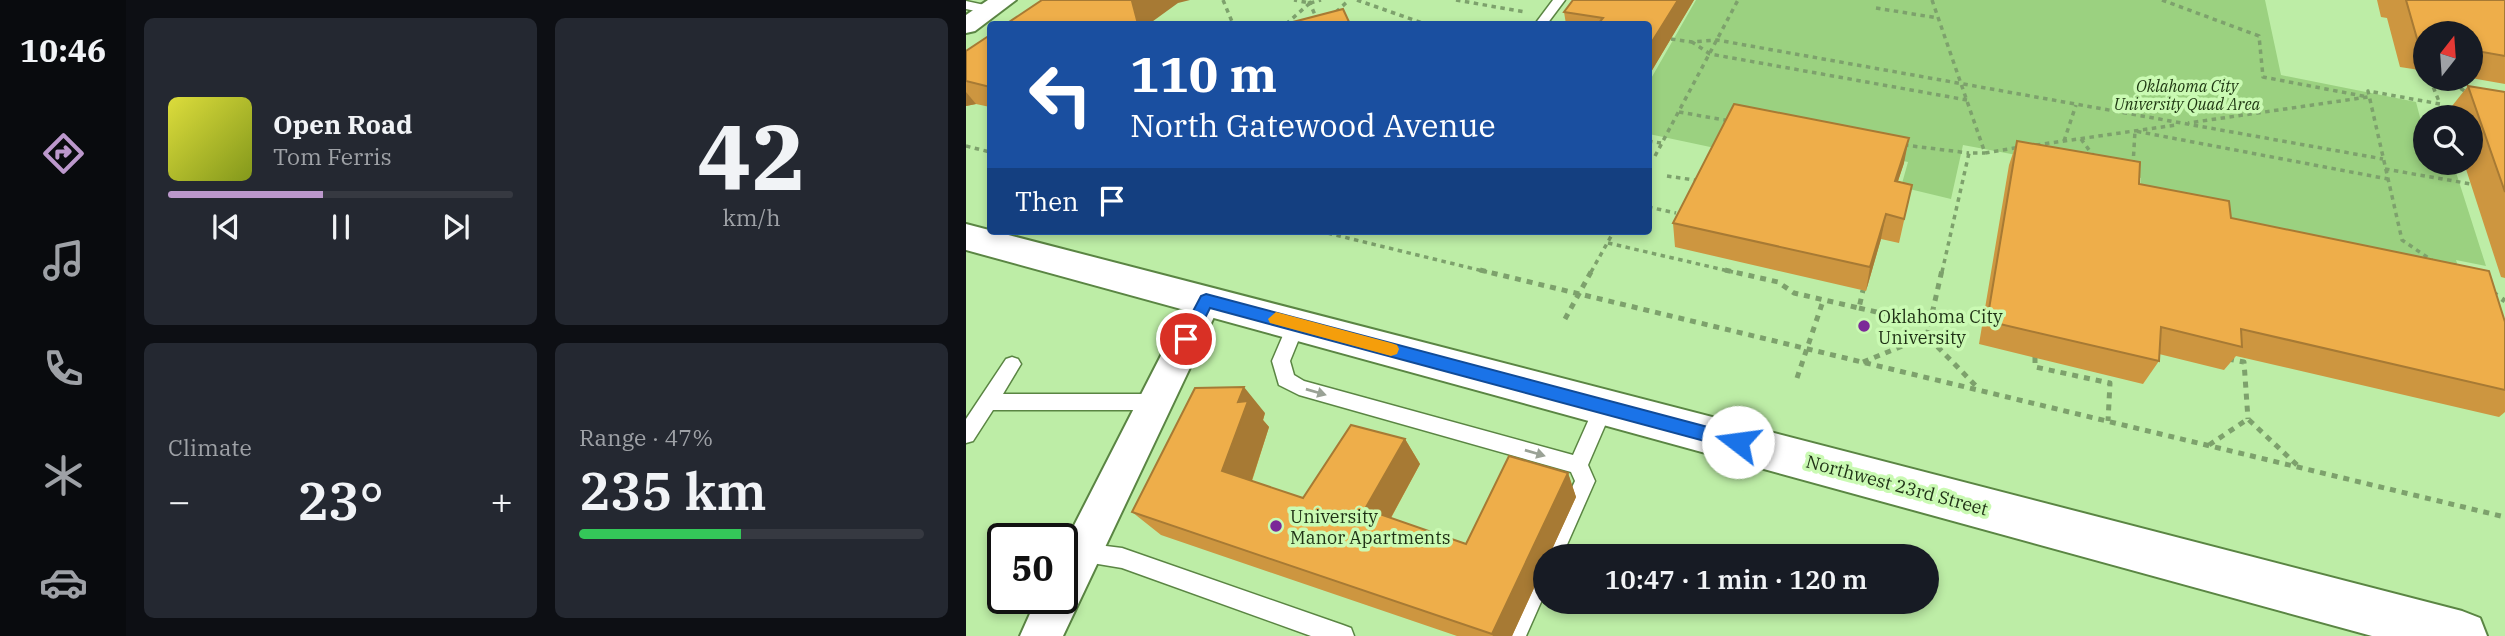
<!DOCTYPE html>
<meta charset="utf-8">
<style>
body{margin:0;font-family:"IBM Plex Serif",serif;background:#242831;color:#f1f3f6;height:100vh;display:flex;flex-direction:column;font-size:26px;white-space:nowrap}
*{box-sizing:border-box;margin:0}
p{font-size:23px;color:#9ea1a6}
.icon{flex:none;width:38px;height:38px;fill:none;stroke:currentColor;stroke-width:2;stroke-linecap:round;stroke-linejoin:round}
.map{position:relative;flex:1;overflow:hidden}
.panel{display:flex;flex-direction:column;gap:18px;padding:18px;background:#0d0f14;width:840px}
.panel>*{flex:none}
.top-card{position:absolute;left:21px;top:21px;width:665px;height:214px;border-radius:7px;box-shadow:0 4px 10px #0003;background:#1a4fa0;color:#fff;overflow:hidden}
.needle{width:46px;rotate:17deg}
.controls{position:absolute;left:1447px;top:21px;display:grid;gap:14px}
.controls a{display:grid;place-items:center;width:70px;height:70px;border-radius:50%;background:#171b24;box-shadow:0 4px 10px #0003;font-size:35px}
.speed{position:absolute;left:21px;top:523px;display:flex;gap:14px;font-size:35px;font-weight:700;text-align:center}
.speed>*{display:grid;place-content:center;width:91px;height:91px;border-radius:50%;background:#171b24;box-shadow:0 4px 10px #0003;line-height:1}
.speed .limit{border:4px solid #111;border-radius:10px;background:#fff;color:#111}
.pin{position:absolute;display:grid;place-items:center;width:60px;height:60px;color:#fff;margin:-30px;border:4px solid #fff;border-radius:50%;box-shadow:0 2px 7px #0007}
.me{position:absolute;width:77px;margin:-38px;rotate:285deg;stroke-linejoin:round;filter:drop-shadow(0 0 5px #0008)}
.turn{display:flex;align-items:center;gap:24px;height:147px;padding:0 28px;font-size:32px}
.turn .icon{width:91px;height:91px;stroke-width:2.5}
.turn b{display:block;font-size:49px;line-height:60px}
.then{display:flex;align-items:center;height:66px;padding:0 28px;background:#0003;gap:14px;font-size:26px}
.big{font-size:52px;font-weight:600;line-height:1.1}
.panel .card{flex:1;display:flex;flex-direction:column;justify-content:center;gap:10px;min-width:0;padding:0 24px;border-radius:10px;background:#242831}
.panel .dial{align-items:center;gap:0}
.dial b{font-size:91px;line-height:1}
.song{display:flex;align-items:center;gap:21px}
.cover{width:84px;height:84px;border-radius:10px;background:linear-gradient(135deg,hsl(60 70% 55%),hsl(70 70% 35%))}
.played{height:7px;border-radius:4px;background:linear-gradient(90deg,#bc98cc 45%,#363941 45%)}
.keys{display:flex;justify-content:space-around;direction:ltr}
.heat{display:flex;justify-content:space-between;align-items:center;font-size:38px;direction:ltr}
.charge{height:10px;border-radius:5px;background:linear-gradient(90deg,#34c759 47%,#363941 0)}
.panel .tiles{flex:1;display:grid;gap:18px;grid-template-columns:repeat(2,1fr)}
.trip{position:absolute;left:567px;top:544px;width:406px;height:70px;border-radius:35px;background:#171b24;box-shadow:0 4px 10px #0003;font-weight:600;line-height:70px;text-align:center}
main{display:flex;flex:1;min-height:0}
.tab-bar{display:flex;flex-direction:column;width:126px;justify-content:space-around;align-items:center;background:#090b0e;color:#9ea1a6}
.tab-bar .icon{width:49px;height:49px}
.tab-bar .active{color:#bc98cc}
.tab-bar b{font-size:32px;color:#f1f3f6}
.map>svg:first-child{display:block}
</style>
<main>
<nav class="tab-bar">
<b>10:46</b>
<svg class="icon active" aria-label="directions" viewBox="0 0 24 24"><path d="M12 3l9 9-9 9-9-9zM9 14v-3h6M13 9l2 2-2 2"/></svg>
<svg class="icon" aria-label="music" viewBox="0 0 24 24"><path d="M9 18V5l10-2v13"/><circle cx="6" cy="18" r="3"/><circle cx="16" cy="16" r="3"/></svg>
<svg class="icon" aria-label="phone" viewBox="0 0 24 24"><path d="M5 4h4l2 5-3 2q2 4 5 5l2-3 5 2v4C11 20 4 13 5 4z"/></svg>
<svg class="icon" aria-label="climate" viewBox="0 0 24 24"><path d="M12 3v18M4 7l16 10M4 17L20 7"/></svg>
<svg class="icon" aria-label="car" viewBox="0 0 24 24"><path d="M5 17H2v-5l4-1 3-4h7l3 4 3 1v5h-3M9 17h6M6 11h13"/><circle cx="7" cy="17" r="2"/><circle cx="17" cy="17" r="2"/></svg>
</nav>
<section class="panel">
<div class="tiles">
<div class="card">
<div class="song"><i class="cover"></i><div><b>Open Road</b><p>Tom Ferris</p></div></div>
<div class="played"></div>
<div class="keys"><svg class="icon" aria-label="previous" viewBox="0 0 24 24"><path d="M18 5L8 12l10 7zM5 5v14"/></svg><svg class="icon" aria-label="pause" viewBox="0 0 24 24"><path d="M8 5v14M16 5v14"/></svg><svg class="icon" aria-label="next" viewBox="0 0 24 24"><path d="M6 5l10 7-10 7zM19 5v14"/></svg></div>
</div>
<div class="card dial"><b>42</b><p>km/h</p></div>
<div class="card"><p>Climate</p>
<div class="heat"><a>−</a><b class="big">23°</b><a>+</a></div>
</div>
<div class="card"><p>Range · 47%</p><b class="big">235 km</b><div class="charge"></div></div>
</div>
</section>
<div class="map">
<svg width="1539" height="636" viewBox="0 0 1539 636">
<rect width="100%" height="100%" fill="#bdeda6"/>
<polygon fill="#9bd180" points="730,0 1299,0 1315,75 1450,102 1456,125 1459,126 1460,163 1487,163 1520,266 1490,260 1500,291 1173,205 1175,178 997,145 985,199 935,187 942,162 761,125 749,148 683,134 683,82"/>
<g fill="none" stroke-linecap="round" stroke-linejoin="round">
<g stroke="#5a8543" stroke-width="3">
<g id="lane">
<polygon points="587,0 599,0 581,24 569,24"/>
<polygon points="0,1 28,7 30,10 24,14 0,9"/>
<polygon points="330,317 336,319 339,324 324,361 328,375 338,381 607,455 631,401 638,399 645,401 647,407 622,465 629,481 596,556 579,556 579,593 560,636 538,636 571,562 576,560 574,556 609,481 605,472 333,395 313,385 306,361 324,319"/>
<polygon points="46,357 52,359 55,364 37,394 190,394 197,396 199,402 197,408 190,410 27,410 7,441 0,443 0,419 40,359"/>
<polygon points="116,543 156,548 377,625 385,628 388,636 345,636 156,568 108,560 105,553 108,546"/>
</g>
</g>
<g stroke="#5a8543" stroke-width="4">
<g id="street">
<polygon points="22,0 50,0 9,31 0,33 0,15"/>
<polygon points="240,287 252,291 256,300 97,636 54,636 71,598 96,598 96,549 228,291"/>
</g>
</g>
<g stroke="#5a8543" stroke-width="4">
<polygon id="secondary" points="0,224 1496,611 1514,618 1521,636 1406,636 0,250"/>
</g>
<g stroke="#7da16c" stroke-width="3.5" stroke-dasharray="4.5 4.5" stroke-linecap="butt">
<polyline points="257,0 267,24"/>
<polyline points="391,0 459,24"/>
<polyline points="490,0 559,12"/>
<polyline points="966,0 1019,153 1054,147"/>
<polyline points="1196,0 1293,36 1297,77 1402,97 1222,123"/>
<polyline points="343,1 352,22 349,24"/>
<polyline points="344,3 355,0"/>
<polyline points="910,8 972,18"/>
<polyline points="370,12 383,0"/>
<polyline points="320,24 344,3 328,0"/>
<polyline points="705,39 726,42"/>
<polyline points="1464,79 1474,104 1402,91 1436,240 1467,261"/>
<polyline points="1479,79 1502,93"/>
<polyline points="1001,100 744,54 726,42 751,40 1417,159"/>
<polyline points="713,112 764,121"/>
<polyline points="1115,139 1129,158"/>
<polyline points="682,141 695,143"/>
<polyline points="1098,141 1110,105"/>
<polyline points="938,145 1003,153"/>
<polyline points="1070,145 1210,125"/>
<polyline points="0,146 24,152"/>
<polyline points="689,156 772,0"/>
<polyline points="1167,165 1169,131 1422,179"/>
<polyline points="1419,169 1505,184"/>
<polyline points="701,176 735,181"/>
<polyline points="682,207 710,213"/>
<polyline points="353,231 521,272"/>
<polyline points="642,243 767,272"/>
<polyline points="625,272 648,231"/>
<polyline points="976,272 1003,153 1019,153"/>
</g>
<g stroke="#7da16c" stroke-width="5" stroke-dasharray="6 6" stroke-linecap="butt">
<polyline points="514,270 1539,517"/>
<polyline points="759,270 812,282 828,293 893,308 897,290"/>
<polyline points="1526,292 1539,301"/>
<polyline points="893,308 964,324"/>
<polyline points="599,319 626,270"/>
<polyline points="961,336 976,270"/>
<polyline points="1069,357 1069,367 1144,383 1142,421"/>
<polyline points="1262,359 1278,362 1282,419"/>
<polyline points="897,362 961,336 1012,388"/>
<polyline points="831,378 857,301"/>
<polyline points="1243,445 1282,419 1331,465"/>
</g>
<use href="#lane" fill="#fff" fill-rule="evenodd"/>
<use href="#street" fill="#fff" fill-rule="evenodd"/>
<use href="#secondary" fill="#fff" fill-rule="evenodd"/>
</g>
<g fill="#cd9640">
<polygon points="607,0 728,0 682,77 682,24 600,24 598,12"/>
<polygon points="1411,0 1539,0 1539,84 1505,78 1505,33 1460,33 1460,71 1434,67 1421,18 1415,17"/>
<polygon points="24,35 24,107 10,104 0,106 0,51"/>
<polygon points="1502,86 1539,92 1539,278 1535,277 1498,163 1505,163 1505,117 1484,117 1482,111"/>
<polygon points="1051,141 1265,218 1539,322 1539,412 1533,417 1270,356 1258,370 1193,354 1193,361 1177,384 1013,344 1043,165"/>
<polygon points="938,163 932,181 946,185 933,243 915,239 900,291 709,247 707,223"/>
<polygon points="299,413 297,420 303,427 286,481 337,498 439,439 454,464 425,518 500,544 602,473 610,497 546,636 491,636 195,535 166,512"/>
</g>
<g fill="#a77a34">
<polygon points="167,0 224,0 212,3 183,24 172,24 166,1"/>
<polygon points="712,0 728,0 682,77 682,48"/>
<polygon points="0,92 10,104 0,106"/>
<polygon points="943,138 938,163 924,205 929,181"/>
<polygon points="920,214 915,239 900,291 904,267"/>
<polygon points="278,387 299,413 297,420 303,427 281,495 256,471 272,402"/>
<polygon points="439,439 454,464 417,532 399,509"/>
<polygon points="602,473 610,497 583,556 579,556 579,564 546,636 527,636 526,634"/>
</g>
<g fill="#eeae4a" stroke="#a77a34" stroke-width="2">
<polygon points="76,0 167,0 166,1 172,24 40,24"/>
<polygon points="607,0 712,0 682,48 682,24 632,24 637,18 598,12"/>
<polygon points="1440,0 1539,0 1539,56 1505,50 1505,33 1460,33 1460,43 1452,42"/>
<polygon points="377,9 384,24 328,24 327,22"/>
<polygon points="24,35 24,87 0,81 0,51"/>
<polygon points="1502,86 1539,92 1539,192"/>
<polygon points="768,104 943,138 929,181 946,185 938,219 920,214 904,267 707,223"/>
<polygon points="1051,141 1174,162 1173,184 1263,201 1265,218 1523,271 1539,322 1539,390 1275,329 1276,347 1195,327 1193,361 1021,321"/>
<polygon points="278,387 272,402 282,401 256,471 337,498 385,425 439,439 399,509 500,544 543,456 602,473 526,634 166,512 229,388"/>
</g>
<defs><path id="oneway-solid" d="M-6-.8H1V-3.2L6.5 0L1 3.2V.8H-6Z" transform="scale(1.75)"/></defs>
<g fill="#9aa296">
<use href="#oneway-solid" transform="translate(350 392) rotate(16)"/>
<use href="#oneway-solid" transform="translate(569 453) rotate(16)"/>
</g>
<polygon fill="#1a73e8" stroke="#114b97" stroke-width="2" points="240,294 772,435 779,437 781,442 779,448 772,450 244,308 226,344 215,344 212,339 215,334 235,296"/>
<polygon fill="#f59e0b" points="310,312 425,343 431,345 433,349 431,354 425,356 304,323 302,319"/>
<g fill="#7b2898" stroke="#cafab3" stroke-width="2.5">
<circle cx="898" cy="326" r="7"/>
<circle cx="310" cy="526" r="7"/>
</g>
<g text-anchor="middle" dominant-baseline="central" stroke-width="7" stroke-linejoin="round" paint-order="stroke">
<g font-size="16" font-style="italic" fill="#1d3510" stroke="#cafab3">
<text x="1221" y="86">Oklahoma City<tspan x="1221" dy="18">University Quad Area</tspan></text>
</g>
<g font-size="18" fill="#1f3115" stroke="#cafab3" text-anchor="start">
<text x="912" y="316">Oklahoma City<tspan x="912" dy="21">University</tspan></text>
<text x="324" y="516">University<tspan x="324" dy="21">Manor Apartments</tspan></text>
</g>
<g font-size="18" fill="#1f3115" stroke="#cafab3">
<text transform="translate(931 485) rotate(15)">Northwest 23rd Street</text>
</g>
</g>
</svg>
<div class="controls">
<a><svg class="needle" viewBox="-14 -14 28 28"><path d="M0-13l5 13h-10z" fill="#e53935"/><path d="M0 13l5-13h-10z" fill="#9ea1a6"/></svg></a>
<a><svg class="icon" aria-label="search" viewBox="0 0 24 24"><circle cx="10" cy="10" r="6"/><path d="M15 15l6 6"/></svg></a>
</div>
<div class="speed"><div class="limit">50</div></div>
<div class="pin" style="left:220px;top:339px;background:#d93025"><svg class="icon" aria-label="arrive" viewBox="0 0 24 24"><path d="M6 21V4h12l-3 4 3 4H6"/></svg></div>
<svg class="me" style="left:772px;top:442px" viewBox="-20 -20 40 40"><circle r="19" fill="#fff"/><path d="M0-13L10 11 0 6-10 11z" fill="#1a73e8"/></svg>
<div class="trip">10:47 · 1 min · 120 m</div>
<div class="top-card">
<div class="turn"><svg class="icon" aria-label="left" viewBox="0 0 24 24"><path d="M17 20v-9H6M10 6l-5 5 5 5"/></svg><div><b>110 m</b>North Gatewood Avenue</div></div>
<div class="then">Then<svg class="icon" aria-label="arrive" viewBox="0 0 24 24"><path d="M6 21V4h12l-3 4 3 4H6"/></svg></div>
</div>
</div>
</main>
